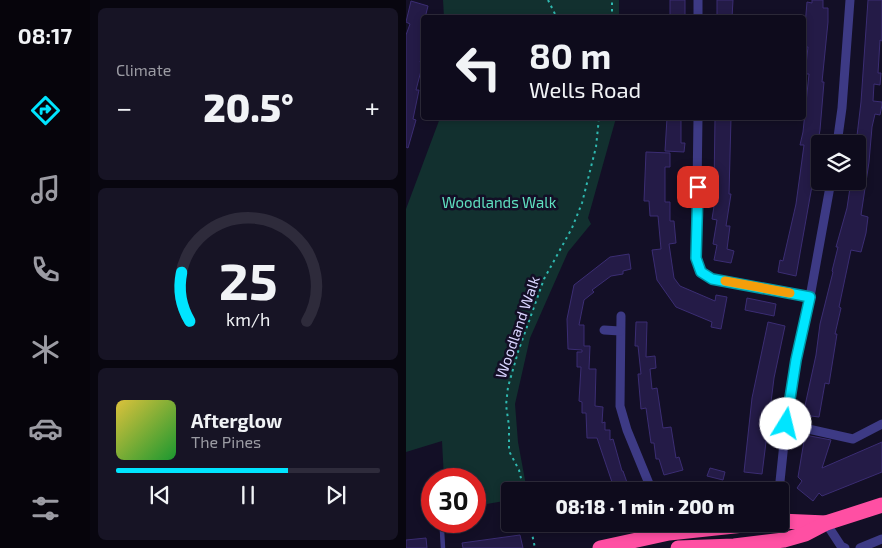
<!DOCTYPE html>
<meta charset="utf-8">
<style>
body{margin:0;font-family:"Exo 2",sans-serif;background:#171425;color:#f1f3f6;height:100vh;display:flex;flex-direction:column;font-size:19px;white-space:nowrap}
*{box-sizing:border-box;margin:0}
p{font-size:16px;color:#9b9ba3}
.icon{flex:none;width:28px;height:28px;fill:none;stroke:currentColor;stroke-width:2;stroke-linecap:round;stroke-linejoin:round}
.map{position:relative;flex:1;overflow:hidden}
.side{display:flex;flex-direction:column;gap:8px;padding:8px;background:#08060f;width:316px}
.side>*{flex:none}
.hud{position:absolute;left:15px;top:15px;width:385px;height:105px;border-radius:5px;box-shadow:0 2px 8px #0003,0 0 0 1px #2e2b3b;background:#0e0b1c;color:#f1f3f6;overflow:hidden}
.tools{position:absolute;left:405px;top:135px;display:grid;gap:10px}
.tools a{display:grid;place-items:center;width:55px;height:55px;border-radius:5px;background:#0e0b1c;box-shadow:0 2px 8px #0003,0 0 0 1px #2e2b3b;font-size:25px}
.speed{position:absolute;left:15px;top:468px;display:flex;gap:10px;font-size:25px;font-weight:700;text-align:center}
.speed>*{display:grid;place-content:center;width:65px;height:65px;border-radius:50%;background:#0e0b1c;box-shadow:0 2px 8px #0003,0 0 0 1px #2e2b3b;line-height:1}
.speed .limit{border:8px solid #d22;background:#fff;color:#111}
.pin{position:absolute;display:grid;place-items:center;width:42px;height:42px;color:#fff;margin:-21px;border-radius:10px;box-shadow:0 2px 8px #0006}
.me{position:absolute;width:55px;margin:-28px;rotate:9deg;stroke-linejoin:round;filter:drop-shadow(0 0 4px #0008)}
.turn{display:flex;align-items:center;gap:18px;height:105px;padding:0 25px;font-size:22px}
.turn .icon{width:65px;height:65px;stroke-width:2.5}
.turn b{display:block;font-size:35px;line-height:42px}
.big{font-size:38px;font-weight:800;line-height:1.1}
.side .widget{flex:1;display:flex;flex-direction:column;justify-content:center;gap:8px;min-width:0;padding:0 18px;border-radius:8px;background:#171425}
.side .dial{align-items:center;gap:0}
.dial svg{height:130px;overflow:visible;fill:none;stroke:#2e2b3b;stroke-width:7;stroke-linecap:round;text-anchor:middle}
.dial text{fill:#f1f3f6;stroke:none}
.song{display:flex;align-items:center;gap:15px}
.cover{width:60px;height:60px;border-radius:8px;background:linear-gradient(135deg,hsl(50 70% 55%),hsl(130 70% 35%))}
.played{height:5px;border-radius:2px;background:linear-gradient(90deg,#00e5ff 65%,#2e2b3b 65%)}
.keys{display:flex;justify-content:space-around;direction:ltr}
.heat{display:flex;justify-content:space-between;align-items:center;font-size:28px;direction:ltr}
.trip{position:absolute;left:95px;top:482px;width:288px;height:50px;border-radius:5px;background:#0e0b1c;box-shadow:0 2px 8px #0003,0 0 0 1px #2e2b3b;font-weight:800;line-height:50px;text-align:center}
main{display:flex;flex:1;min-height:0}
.tab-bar{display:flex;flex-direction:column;width:90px;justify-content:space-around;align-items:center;background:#06040b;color:#9b9ba3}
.tab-bar .icon{width:35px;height:35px}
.tab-bar .current{color:#00e5ff}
.tab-bar b{font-size:22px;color:#f1f3f6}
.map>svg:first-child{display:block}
</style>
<main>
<nav class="tab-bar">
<b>08:17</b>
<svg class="icon current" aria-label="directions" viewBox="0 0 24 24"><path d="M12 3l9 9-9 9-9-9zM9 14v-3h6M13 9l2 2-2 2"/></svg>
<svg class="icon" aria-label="music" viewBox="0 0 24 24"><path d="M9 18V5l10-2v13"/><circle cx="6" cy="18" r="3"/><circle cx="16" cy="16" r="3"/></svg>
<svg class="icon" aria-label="phone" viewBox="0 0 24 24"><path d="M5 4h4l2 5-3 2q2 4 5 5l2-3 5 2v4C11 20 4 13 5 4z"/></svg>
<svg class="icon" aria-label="climate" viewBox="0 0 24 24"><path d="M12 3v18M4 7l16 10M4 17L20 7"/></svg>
<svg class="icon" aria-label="car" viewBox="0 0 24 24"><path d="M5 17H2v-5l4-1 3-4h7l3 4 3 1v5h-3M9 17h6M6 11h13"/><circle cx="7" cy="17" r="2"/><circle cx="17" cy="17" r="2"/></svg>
<svg class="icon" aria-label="filters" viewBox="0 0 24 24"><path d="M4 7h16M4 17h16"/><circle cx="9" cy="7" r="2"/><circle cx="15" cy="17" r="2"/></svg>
</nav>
<section class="side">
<div class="widget"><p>Climate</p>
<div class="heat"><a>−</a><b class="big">20.5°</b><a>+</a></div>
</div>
<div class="widget dial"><svg viewBox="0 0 100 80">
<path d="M14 69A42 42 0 1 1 86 69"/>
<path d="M14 69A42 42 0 0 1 9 39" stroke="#00e5ff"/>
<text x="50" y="56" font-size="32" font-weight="700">25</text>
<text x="50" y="72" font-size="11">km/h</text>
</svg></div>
<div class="widget">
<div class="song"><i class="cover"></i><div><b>Afterglow</b><p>The Pines</p></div></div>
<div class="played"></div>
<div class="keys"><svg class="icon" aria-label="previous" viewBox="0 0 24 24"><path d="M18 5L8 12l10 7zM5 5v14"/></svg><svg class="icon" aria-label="pause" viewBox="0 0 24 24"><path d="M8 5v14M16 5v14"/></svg><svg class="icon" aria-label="next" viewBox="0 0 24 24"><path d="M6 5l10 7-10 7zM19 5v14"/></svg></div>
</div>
</section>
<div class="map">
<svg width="476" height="548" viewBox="0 0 476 548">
<rect width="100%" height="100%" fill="#130f26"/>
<g fill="#12302f">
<polygon points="37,0 213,0 213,17 38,17"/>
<polygon points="34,118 210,118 182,218 185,224 162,252 124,338 109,404 112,442 121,491 104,491 104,500 69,506 69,479 38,479 36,441 0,452 0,209"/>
</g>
<g fill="#241b47" stroke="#3b2d73">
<rect x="264" y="0" width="15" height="18"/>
<polygon points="311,0 327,0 326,18 311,18"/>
<polygon points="406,0 417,0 417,8 422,8 422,22 416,82 418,82 414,130 410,152 412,152 390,276 372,272 374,260 377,261 390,204 398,145 394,145 397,132 403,74 399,74 402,47 398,47 399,26 401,2 406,3"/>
<polygon points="462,0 476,0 476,41 474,40 472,73 475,73 474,85 468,84 467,101 476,102 476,105 474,115 469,114 466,127 463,162 455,215 462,217 460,233 455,252 445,250 433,307 435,308 429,334 431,334 423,384 419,383 413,417 397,415 410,355 414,324 427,272 426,271 432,247 430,247 441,208 445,181 451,181 451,144 450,144 455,102"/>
<polygon points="5,1 22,6 19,18 18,18 15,32 18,33 18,50 14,62 17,63 10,90 13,90 7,119 10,120 2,148 0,147 0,35 4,24 0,22"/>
<polygon points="261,118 275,118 275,143 279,143 278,152 259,151"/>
<polygon points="309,118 325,118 323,194 325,194 320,226 324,226 321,249 328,251 325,263 308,260 311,245 307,244 311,220 306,219 311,187 308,187"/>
<polygon points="240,152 264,153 264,167 259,167 259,202 264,202 264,221 268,221 270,243 263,244 268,278 274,286 309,301 310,295 321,297 315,329 305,327 306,322 270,307 251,280 246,250 255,249 252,216 244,216 243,201 238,201"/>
<polygon points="223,254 225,269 217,271 217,274 205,276 186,290 188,292 178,300 173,325 178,325 178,346 184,346 183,369 190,369 189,406 197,407 196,423 199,422 199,430 204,430 204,440 207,439 216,471 217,471 224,491 209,491 191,438 181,438 180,413 176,413 176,402 173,401 175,367 171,367 171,352 176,352 176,350 162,349 161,319 168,285 204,257"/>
<polygon points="341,298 370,304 368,316 339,310"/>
<polygon points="230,322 241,322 240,357 249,356 250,368 244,369 246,389 251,388 257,428 265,427 270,458 273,457 277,470 258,475 253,459 250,459 248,443 245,443 240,408 235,409 232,374 235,374 232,346 229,346"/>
<polygon points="362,322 379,326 368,378 356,474 338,472 346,398"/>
<polygon points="399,435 425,440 416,468 476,442 476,472 416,496 413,493 407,501 391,488 396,481 392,477"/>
<polygon points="304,468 319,472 317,480 301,476"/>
<polygon points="114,535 117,548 57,548 56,543"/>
<polygon points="20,538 21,548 0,548 0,540"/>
</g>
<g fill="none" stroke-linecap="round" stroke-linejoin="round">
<g stroke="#2fb8b0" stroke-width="2" stroke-dasharray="2.5 4" stroke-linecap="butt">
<polyline points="142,0 151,18"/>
<polyline points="206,18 206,0"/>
<polyline points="118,491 113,470 103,451 103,426 100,405 102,387 112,352 138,279 166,228 176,203 190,147 193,118"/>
<polyline points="124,524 129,548"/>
</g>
<polyline stroke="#3d3a85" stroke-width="4.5" points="36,531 37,548"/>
<g stroke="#3d3a85" stroke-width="9">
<polyline points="292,0 292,18"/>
<polyline points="292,118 290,258 295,272 306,279 404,297"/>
<polyline points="431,144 436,108 444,0"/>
<polyline points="215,316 214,406 221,430 246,491"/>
<polyline points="198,330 214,331"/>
<polyline points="380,424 447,439 476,424"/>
<polyline points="373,491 380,424 390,360 404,297 425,181"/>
<polyline points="420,523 435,546 439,548"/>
<polyline points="454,548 476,539"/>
</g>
<g stroke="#ff4fa3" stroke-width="15">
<polyline points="374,521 420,523"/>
<polyline points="194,548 263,533 347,524"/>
<polyline points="272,548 328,546 378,540 399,534 420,523 476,505"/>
</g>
</g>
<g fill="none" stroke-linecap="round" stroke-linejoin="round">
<g stroke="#0095a6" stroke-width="12">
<polyline id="route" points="292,187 290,258 295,272 306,279 404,297 390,360 380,424"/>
</g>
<use href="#route" stroke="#00e5ff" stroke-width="9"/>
<polyline stroke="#f59e0b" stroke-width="9" points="319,281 384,293"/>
</g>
<g text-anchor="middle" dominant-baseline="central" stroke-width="5" stroke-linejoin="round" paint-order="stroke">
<g font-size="15" fill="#5fe0c0" stroke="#130f26">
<text x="93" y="202">Woodlands Walk</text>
</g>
<g font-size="15" fill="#d9d4ff" stroke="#130f26">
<text transform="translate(111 327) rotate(-71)">Woodland Walk</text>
</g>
</g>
</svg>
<div class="tools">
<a><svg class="icon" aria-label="layers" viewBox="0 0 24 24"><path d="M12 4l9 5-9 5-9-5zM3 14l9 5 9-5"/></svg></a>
</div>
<div class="speed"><div class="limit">30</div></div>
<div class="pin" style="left:292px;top:187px;background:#d93025"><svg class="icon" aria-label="arrive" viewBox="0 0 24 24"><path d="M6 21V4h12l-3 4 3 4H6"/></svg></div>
<svg class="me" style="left:380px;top:424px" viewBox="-20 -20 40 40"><circle r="19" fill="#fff"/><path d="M0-13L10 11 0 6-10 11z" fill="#00e5ff"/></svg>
<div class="trip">08:18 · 1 min · 200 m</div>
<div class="hud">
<div class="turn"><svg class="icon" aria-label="left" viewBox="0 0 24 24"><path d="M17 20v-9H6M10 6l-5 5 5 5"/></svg><div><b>80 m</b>Wells Road</div></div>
</div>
</div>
</main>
